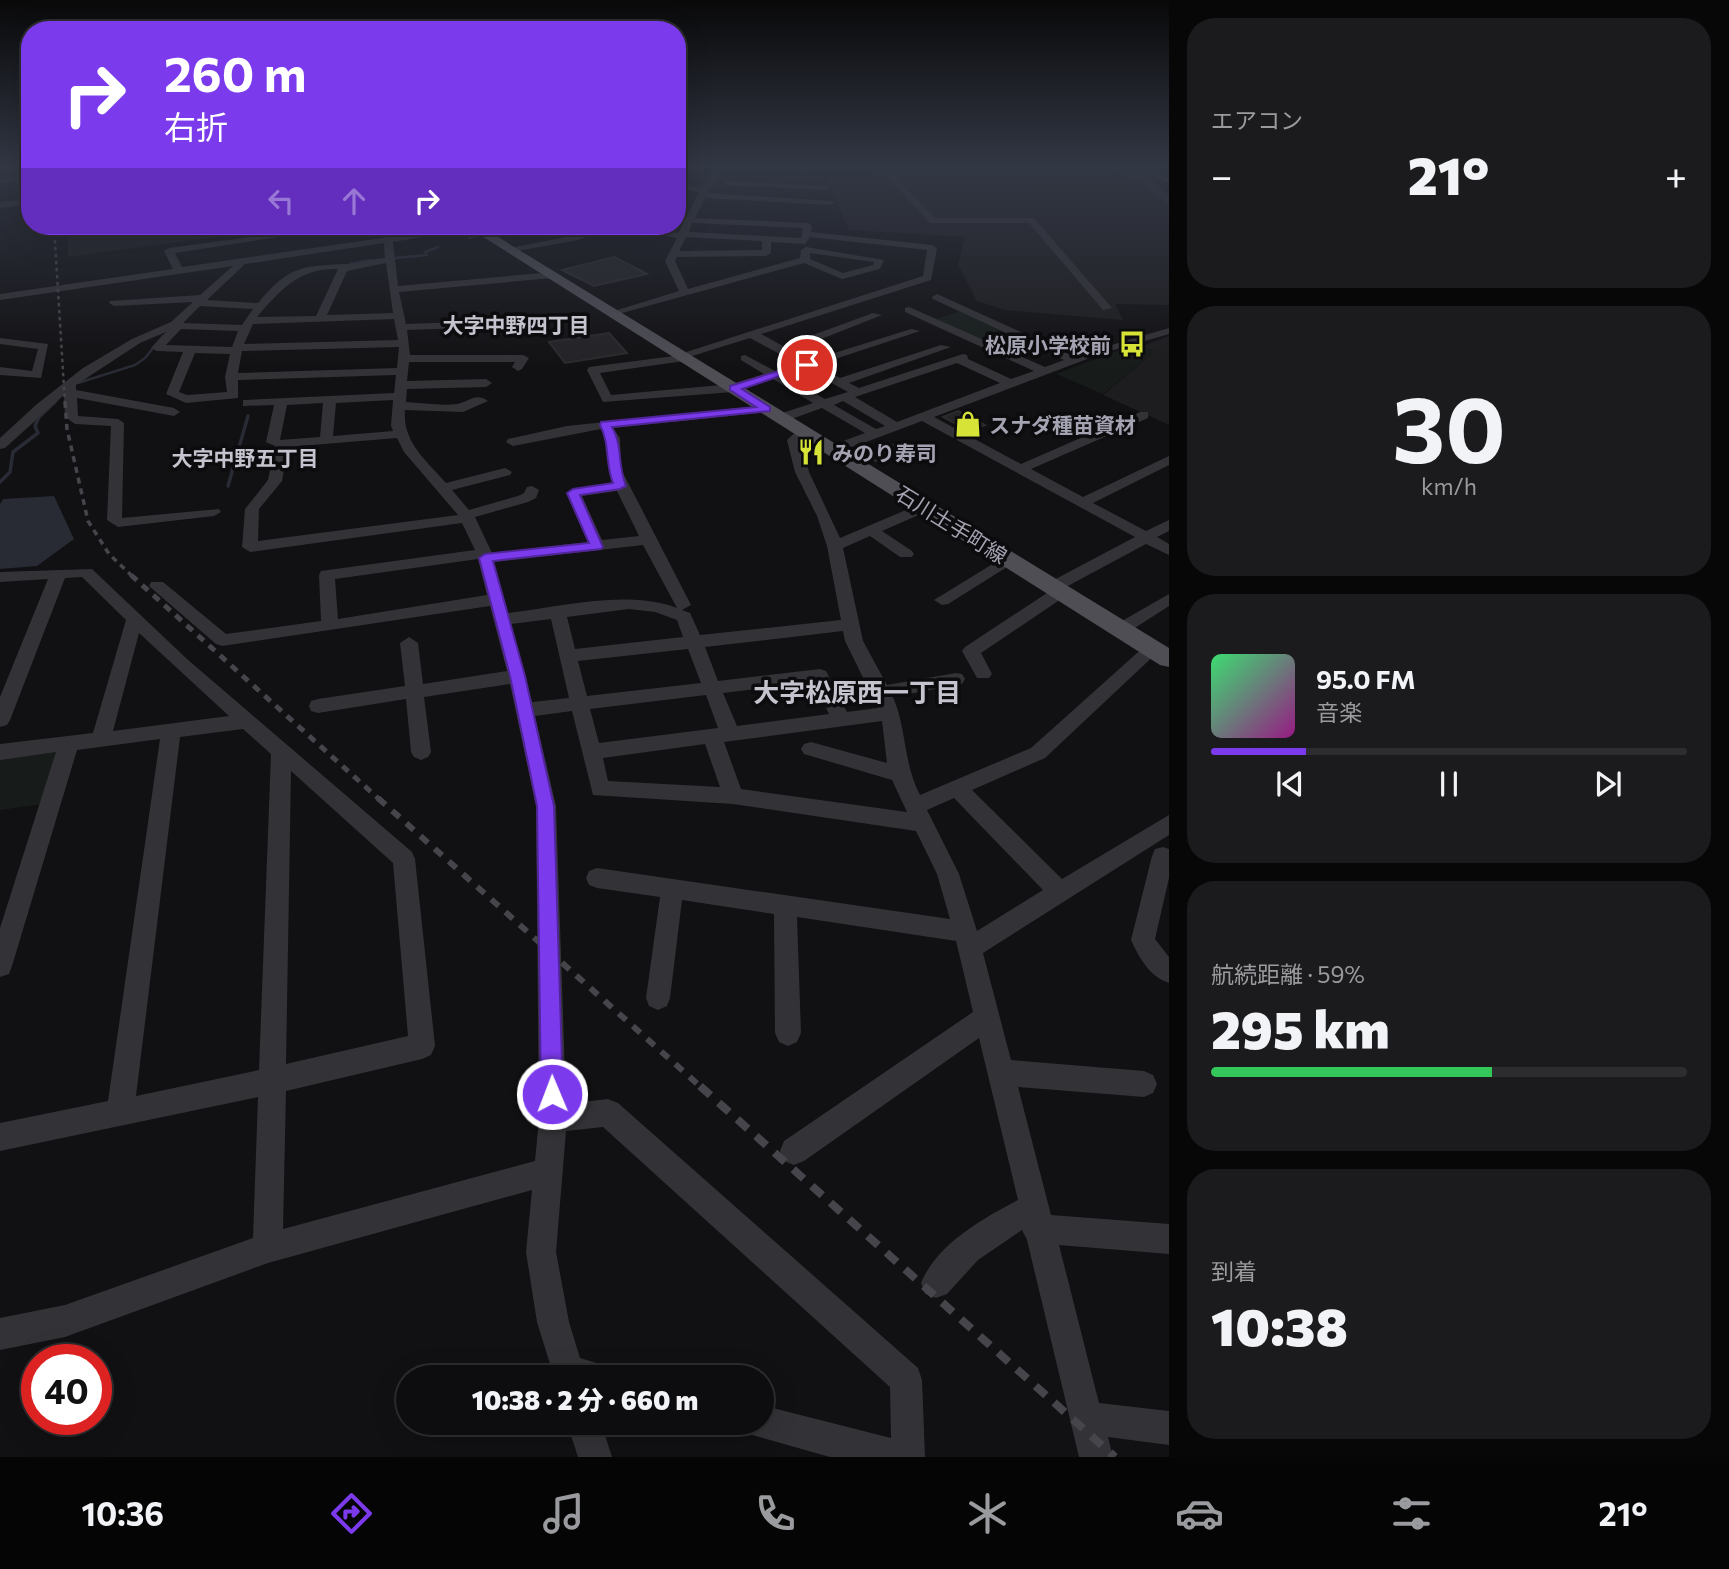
<!DOCTYPE html>
<html lang="ja">
<meta charset="utf-8">
<style>
body{margin:0;font-family:Commissioner,"Noto Sans JP",sans-serif;background:#1b1a1c;color:#f1f3f6;height:100vh;display:flex;flex-direction:column;font-size:26px;white-space:nowrap}
*{box-sizing:border-box;margin:0}
p{font-size:23px;color:#9a9b9e}
.icon{flex:none;width:38px;height:38px;fill:none;stroke:currentColor;stroke-width:2;stroke-linecap:round;stroke-linejoin:round}
.map{position:relative;flex:1;overflow:hidden}
.panel{display:flex;flex-direction:column;gap:18px;padding:18px;background:#070708;width:560px}
.panel>*{flex:none}
.guide{position:absolute;left:21px;top:21px;width:665px;height:214px;border-radius:28px;box-shadow:0 7px 28px #0002,0 0 0 2px #2d2c2e;background:#7c3aed;color:#fff;overflow:hidden}
.speed{position:absolute;left:21px;top:1344px;display:flex;gap:14px;font-size:35px;font-weight:700;text-align:center}
.speed>*{display:grid;place-content:center;width:91px;height:91px;border-radius:50%;background:#0d0c0e;box-shadow:0 7px 28px #0002,0 0 0 2px #2d2c2e;line-height:1}
.speed .limit{border:10px solid #d22;background:#fff;color:#111}
.pin{position:absolute;display:grid;place-items:center;width:60px;height:60px;color:#fff;margin:-30px;border:4px solid #fff;border-radius:50%;box-shadow:0 2px 7px #0007}
.me{position:absolute;width:77px;margin:-38px;rotate:359deg;stroke-linejoin:round;filter:drop-shadow(0 0 5px #0008)}
.turn{display:flex;align-items:center;gap:24px;height:147px;padding:0 28px;font-size:32px}
.turn .icon{width:91px;height:91px;stroke-width:2.5}
.turn b{display:block;font-size:49px;line-height:60px}
.lanes{display:flex;align-items:center;height:66px;padding:0 28px;background:#0003;justify-content:center;gap:35px;direction:ltr}
.lanes .off{opacity:.35}
.big{font-size:52px;font-weight:800;line-height:1.1}
.panel .card{flex:1;display:flex;flex-direction:column;justify-content:center;gap:10px;min-width:0;padding:0 24px;border-radius:28px;background:#1b1a1c}
.panel .dial{align-items:center;gap:0}
.dial b{font-size:91px;line-height:1}
.song{display:flex;align-items:center;gap:21px}
.cover{width:84px;height:84px;border-radius:10px;background:linear-gradient(135deg,hsl(140 70% 55%),hsl(310 70% 35%))}
.played{height:7px;border-radius:4px;background:linear-gradient(90deg,#7c3aed 20%,#2d2c2e 20%)}
.keys{display:flex;justify-content:space-around;direction:ltr}
.heat{display:flex;justify-content:space-between;align-items:center;font-size:38px;direction:ltr}
.charge{height:10px;border-radius:5px;background:linear-gradient(90deg,#34c759 59%,#2d2c2e 0)}
.trip{position:absolute;left:396px;top:1365px;width:378px;height:70px;border-radius:35px;background:#0d0c0e;box-shadow:0 7px 28px #0002,0 0 0 2px #2d2c2e;font-weight:800;line-height:70px;text-align:center}
.tab-bar{display:flex;height:112px;justify-content:space-around;align-items:center;background:#050506;color:#9a9b9e}
.tab-bar .icon{width:49px;height:49px}
.tab-bar .selected{color:#7c3aed}
.tab-bar b{font-size:32px;color:#f1f3f6}
main{display:flex;flex:1;min-height:0}
.map>svg:first-child{display:block}
</style>
<main>
<div class="map">
<svg width="1169" height="1457" viewBox="0 0 1169 1457">
<rect width="100%" height="100%" fill="#111012"/>
<g fill="#1d1c1e">
<polygon points="857,165 1101,165 1152,190 1169,204 1169,305 1115,304 1123,320 1005,310 977,301 958,265 965,237 849,230 825,178 872,177"/>
<polygon points="68,226 296,226 68,257"/>
<polygon points="1169,336 1169,425 1103,395 1154,352 1143,346"/>
</g>
<g fill="#171c1a">
<path d="M 1031,165 L 1097,165 L 1139,190 C 1094,201 1046,200 1005,177 L 1004,167 Z"/>
<polygon points="960,311 1001,330 980,339 933,320"/>
<polygon points="1142,346 1154,352 1103,394 1056,374 1122,349"/>
<polygon points="56,750 59,754 43,804 0,810 0,757"/>
</g>
<polygon fill="#282a34" points="54,496 74,539 37,566 0,569 0,504 3,499"/>
<g fill="none" stroke-linecap="round" stroke-linejoin="round">
<g stroke="#282a34" stroke-width="2.5">
<polyline points="469,238 490,231"/>
<polyline points="395,258 427,255 425,252 438,247"/>
<polyline points="350,264 371,260"/>
<polyline points="78,383 135,365 145,358 163,336"/>
<polyline points="53,404 57,400"/>
</g>
<g stroke="#282a34" stroke-width="3.5">
<polyline points="0,482 10,472 13,452 38,433 35,426 39,417 55,402"/>
<polyline points="228,486 248,416"/>
</g>
<g fill="#282a34" fill-rule="evenodd">
<polygon points="683,165 698,165 677,174 677,167"/>
<path d="M 1101,165 C 1128,163 1149,178 1169,195 L 1169,205 L 1140,183 Z"/>
<polygon points="488,226 503,226 490,235 483,231"/>
</g>
</g>
<g fill="#242326" stroke="#2c2a2d" stroke-width="2">
<polygon points="614,257 647,274 594,286 562,270"/>
<polygon points="609,333 627,353 565,363 549,342"/>
<polygon points="958,411 985,425 969,431 943,417"/>
<polygon points="895,444 911,453 884,463 862,457"/>
</g>
<g fill="none" stroke-linecap="round" stroke-linejoin="round">
<g fill="#333236" fill-rule="evenodd">
<polygon points="0,165 5,165 0,167"/>
<polygon points="16,165 24,165 24,181 0,183 0,179 17,177"/>
<path d="M 716,165 L 811,170 L 807,172 L 723,168 L 707,193 L 831,201 L 835,203 L 831,205 L 705,198 L 695,218 L 808,223 L 812,226 L 811,232 L 932,245 L 937,248 L 931,280 L 761,334 L 783,346 L 873,313 L 882,315 L 791,351 L 809,361 L 911,329 L 920,331 L 817,365 L 840,378 L 941,345 L 951,347 L 849,383 L 859,388 L 963,354 L 967,355 L 968,359 L 1011,379 L 1034,371 L 905,312 L 905,308 L 909,307 L 1045,367 L 1064,360 L 933,299 L 932,297 L 937,294 L 1074,356 L 1169,328 L 1169,334 L 1103,353 L 934,417 L 1021,464 L 1140,412 L 1148,412 L 1148,418 L 1031,469 L 1083,497 L 1169,456 L 1169,465 L 1093,503 L 1146,531 L 1169,520 L 1169,531 L 1157,537 L 1169,544 L 1169,555 L 1146,544 L 1066,587 L 1069,591 L 1067,595 L 981,653 L 992,674 L 989,678 L 977,678 L 962,651 L 965,647 L 1050,591 L 1046,587 L 1048,583 L 1135,537 L 922,421 L 837,453 L 827,453 L 827,447 L 865,433 L 822,408 L 786,421 L 776,421 L 776,415 L 813,403 L 773,379 L 733,392 L 603,402 L 587,370 L 589,367 L 674,356 L 923,276 L 927,250 L 810,237 L 805,244 L 771,242 L 771,253 L 766,256 L 677,257 L 675,261 L 688,289 L 800,258 L 801,250 L 806,247 L 884,260 L 880,269 L 842,279 L 804,263 L 611,316 L 611,312 L 679,291 L 665,261 L 677,238 L 627,229 L 631,226 L 678,233 L 684,223 L 677,223 L 677,217 L 686,218 L 699,192 L 677,188 L 677,184 L 701,188 ZM 692,223 L 803,228 L 801,238 L 689,232 ZM 686,237 L 762,241 L 762,250 L 679,251 ZM 810,253 L 874,262 L 873,265 L 843,273 L 810,259 ZM 750,338 L 798,364 L 775,371 L 745,355 L 741,356 L 741,360 L 764,374 L 732,384 L 611,395 L 600,373 L 684,361 L 689,357 ZM 957,363 L 1000,383 L 897,422 L 855,397 ZM 806,369 L 848,392 L 825,399 L 784,376 ZM 843,401 L 885,426 L 876,429 L 834,405 Z"/>
<polygon points="837,165 846,165 854,170 847,172"/>
<polygon points="1100,165 1133,168 1132,165 1169,178 1169,183 1143,172 1117,172"/>
<polygon points="885,167 935,218 1034,218 1112,308 1103,310 1029,223 930,223 882,171"/>
<polygon points="727,181 826,186 830,188 826,190 724,185"/>
<polygon points="30,199 30,204 0,208 0,202"/>
<path d="M 464,226 L 478,227 L 393,242 L 398,286 L 553,272 L 558,275 L 553,278 L 399,292 L 406,324 L 518,320 L 523,323 L 518,326 L 407,330 L 410,355 L 523,355 L 529,358 L 522,369 L 518,371 L 512,367 L 515,362 L 409,362 L 407,381 L 486,379 L 492,383 L 486,387 L 407,389 L 406,402 C 422,403 441,406 457,404 C 469,402 476,392 488,401 L 463,412 L 405,410 C 402,442 427,461 446,483 L 505,468 L 512,472 L 510,475 L 452,490 L 469,510 L 518,496 L 524,493 L 527,487 L 532,486 L 539,490 L 536,498 L 528,502 L 475,517 L 492,553 L 588,542 L 566,493 L 573,489 L 613,483 C 605,465 611,445 601,429 L 513,446 L 506,442 L 508,439 L 567,426 L 766,405 L 772,409 L 770,412 L 613,428 L 620,438 L 621,469 L 691,605 L 682,610 L 690,613 L 700,635 L 841,620 L 827,546 L 817,516 L 795,472 L 787,440 L 799,429 L 809,429 L 811,432 L 801,441 L 809,472 L 840,538 L 920,504 L 930,504 L 932,507 L 930,510 L 882,531 L 912,551 L 914,554 L 912,557 L 900,557 L 870,536 L 843,548 L 863,641 L 887,685 L 956,673 L 962,674 L 965,679 L 962,684 L 956,685 L 893,697 C 907,730 903,762 920,795 L 1031,748 L 1146,645 L 1152,643 L 1161,649 L 1045,758 L 972,790 L 1062,879 L 1169,815 L 1169,835 L 983,953 L 1011,1060 L 1144,1071 L 1153,1075 L 1157,1084 L 1153,1093 L 1144,1097 L 1018,1087 L 1051,1215 L 1169,1224 L 1169,1254 L 1059,1245 L 1099,1403 L 1169,1411 L 1169,1445 L 1108,1437 L 1113,1457 L 1079,1457 L 1027,1240 L 1022,1230 L 978,1260 L 947,1294 L 936,1298 L 925,1294 L 921,1283 C 937,1244 982,1219 1018,1200 L 979,1038 L 804,1161 L 794,1165 L 784,1161 L 780,1151 L 784,1141 L 973,1012 L 956,941 L 797,917 L 801,1033 L 797,1042 L 788,1046 L 779,1042 L 775,1033 L 774,914 L 682,900 L 670,998 L 667,1006 L 658,1010 L 649,1006 L 646,998 L 660,897 L 597,888 L 589,885 L 586,878 L 589,871 L 597,868 L 950,919 L 937,874 L 916,831 L 733,804 L 593,795 L 572,711 L 535,716 L 556,806 L 566,1104 L 608,1099 L 618,1103 L 918,1368 L 922,1380 L 925,1457 L 830,1457 L 749,1434 L 744,1423 L 761,1423 L 761,1405 L 891,1438 L 890,1387 L 603,1127 L 566,1131 L 556,1252 L 569,1322 L 580,1358 L 603,1365 L 607,1377 L 554,1377 L 537,1322 L 526,1252 L 532,1190 L 268,1263 L 65,1337 L 0,1350 L 0,1318 L 65,1305 L 253,1238 L 258,1097 L 0,1151 L 0,1123 L 108,1101 L 160,739 L 77,750 L 12,966 L 9,974 L 0,977 L 0,928 L 56,752 L 0,760 L 0,744 L 93,733 L 126,620 L 82,577 L 65,578 L 10,720 L 7,725 L 0,727 L 0,697 L 48,579 L 0,582 L 0,572 L 92,569 L 187,659 L 412,852 L 415,859 L 435,1046 L 431,1055 L 422,1059 L 286,1091 L 283,1229 L 535,1161 L 539,1119 L 536,806 L 510,684 L 424,697 L 431,752 L 428,757 L 421,760 L 414,757 L 411,752 L 406,699 L 318,713 L 311,711 L 309,706 L 311,701 L 318,699 L 405,686 L 400,643 L 409,637 L 418,643 L 423,684 L 507,671 L 490,606 L 222,646 L 216,644 L 149,586 L 151,582 L 163,582 L 226,634 L 321,621 L 319,575 L 321,571 L 475,550 L 462,523 L 250,552 L 242,547 L 245,509 L 268,480 L 275,446 L 266,442 L 274,405 L 243,406 L 243,400 L 394,393 L 396,375 L 238,380 L 238,398 L 186,403 L 166,394 L 183,352 L 157,351 L 151,348 L 166,332 L 140,343 L 76,385 L 76,390 L 174,408 L 180,412 L 174,416 L 77,398 L 78,416 L 118,419 L 124,423 L 122,518 L 219,509 L 221,512 L 214,516 L 118,527 L 107,520 L 111,426 L 75,424 L 65,417 L 64,395 L 5,448 L 0,449 L 0,438 L 37,404 L 83,368 L 132,339 L 171,322 L 193,302 L 114,306 L 109,303 L 110,301 L 200,295 L 233,266 L 0,300 L 0,294 L 173,269 L 164,251 L 169,248 L 301,230 L 305,233 L 175,253 L 182,267 ZM 384,243 L 385,258 C 372,259 359,264 346,264 C 301,266 289,266 258,303 L 207,300 L 245,264 ZM 386,263 L 393,313 L 327,315 L 347,271 ZM 338,269 L 316,316 L 257,317 C 280,290 300,267 338,269 ZM 200,306 L 253,309 L 242,325 L 183,323 ZM 394,319 L 398,340 L 244,344 L 253,324 ZM 181,329 L 238,331 L 232,347 L 166,345 ZM 399,347 L 397,368 L 238,373 L 242,351 ZM 195,353 L 230,354 L 225,377 L 227,392 L 187,395 L 179,392 ZM 393,400 L 391,426 L 393,431 L 333,436 L 336,403 ZM 323,403 L 320,437 L 280,440 L 287,405 ZM 397,438 L 404,452 L 458,515 L 258,541 L 259,509 L 282,481 L 288,447 ZM 617,491 L 639,536 L 602,540 L 582,496 ZM 643,545 L 677,608 C 627,589 560,607 508,613 L 494,562 ZM 478,559 L 487,595 L 338,619 L 335,579 ZM 629,609 L 655,612 L 677,620 L 683,637 L 575,649 L 567,617 ZM 551,619 L 569,698 L 532,702 L 511,624 ZM 843,631 L 845,641 L 878,708 L 847,712 L 826,671 L 820,669 L 718,681 L 705,647 ZM 139,633 L 229,716 L 113,731 ZM 688,649 L 701,683 L 587,696 L 578,661 ZM 814,682 L 829,714 L 737,726 L 723,693 ZM 706,695 L 718,728 L 599,743 L 590,709 ZM 882,721 L 887,763 L 811,742 L 804,744 L 801,749 L 804,754 L 892,780 L 907,812 L 741,789 L 724,742 ZM 243,729 L 271,754 L 259,1070 L 136,1096 L 180,737 ZM 705,744 L 720,787 L 608,781 L 603,758 ZM 291,771 L 393,863 L 408,1036 L 286,1064 ZM 954,798 L 1043,890 L 977,931 L 959,874 L 927,810 Z"/>
<polygon points="509,226 521,226 488,238 484,235"/>
<polygon points="597,226 601,229 600,231 578,240 511,252 506,249 576,235"/>
<polygon points="0,338 48,344 41,378 0,375 0,367 32,371 38,349 0,344"/>
<polygon points="1009,554 1015,556 1017,559 1015,562 948,604 942,605 934,600"/>
<polygon points="1169,594 1169,606 1127,633 1115,633 1112,629 1115,625"/>
<path d="M 1163,847 L 1169,849 L 1169,878 L 1155,939 L 1169,957 L 1169,983 C 1149,976 1140,959 1131,940 L 1152,856 L 1155,849 Z"/>
<polygon points="567,1423 601,1423 612,1457 578,1457"/>
</g>
<polygon fill="#4f4e55" fill-rule="evenodd" points="466,226 480,226 1169,648 1169,667 1160,665"/>
<polyline stroke="#46454b" stroke-width="2.5" stroke-dasharray="3.5 3.5" stroke-linecap="butt" points="54,226 65,404"/>
<polyline stroke="#46454b" stroke-width="3.5" stroke-dasharray="6 5" stroke-linecap="butt" points="65,402 67,429 88,521 109,554 133,577"/>
<polyline stroke="#46454b" stroke-width="5" stroke-dasharray="8 7" stroke-linecap="butt" points="131,575 380,800"/>
<polyline stroke="#46454b" stroke-width="6" stroke-dasharray="10 9" stroke-linecap="butt" points="378,798 702,1088"/>
<polyline stroke="#46454b" stroke-width="8" stroke-dasharray="14 11" stroke-linecap="butt" points="700,1086 1115,1457"/>
</g>
<linearGradient id="sky" x2="0" y2="1"><stop stop-color="#09090a"/><stop offset="0.45" stop-color="#323744"/><stop offset="1" stop-color="#323744" stop-opacity="0"/></linearGradient>
<rect width="1169" height="369" fill="url(#sky)"/>
<path fill="#7c3aed" stroke="#51269a" stroke-width="2" d="M 804,363 L 812,365 L 742,389 L 770,407 L 770,411 L 612,427 C 623,446 617,464 626,486 L 620,489 L 580,495 L 603,547 L 601,549 L 493,561 L 525,676 L 554,806 L 563,1094 L 560,1102 L 552,1106 L 544,1102 L 541,1094 L 537,806 L 510,676 L 479,558 L 485,554 L 589,543 L 567,493 L 573,489 L 613,483 C 605,463 610,444 600,425 L 601,422 L 756,407 L 730,390 L 730,386 Z"/>
<defs>
<g id="bus-bare" transform="scale(2.1)"><path d="M-5-6H5V4H4V6H2V4H-2V6H-4V4H-5ZM-3.5-4V0h7V-4ZM-3.5 1.2v1.5H-2V1.2ZM2 1.2v1.5H3.5V1.2Z" fill="#d8e337" stroke="#0c0b0d" stroke-width="2.5" paint-order="stroke"/></g>
<g id="shop-bare" transform="scale(2.1)"><path d="M-5-2.5h2.3a2.7 3.5 0 0 1 5.4 0H5L5.5 6h-11ZM-1.5-2.5h3a1.5 2.3 0 0 0-3 0Z" fill="#d8e337" stroke="#0c0b0d" stroke-width="2.5" paint-order="stroke"/></g>
<g id="restaurant-bare" transform="scale(2.1)"><path d="M-5-6h1v4h1v-4h1v4h1v-4h1v5L-1.5 .5V6h-2V.5L-5-1ZM5-6V6H3V1.5H1.5Q1.5-4 5-6Z" fill="#d8e337" stroke="#0c0b0d" stroke-width="2.5" paint-order="stroke"/></g>
</defs>
<g fill-rule="evenodd">
<use href="#bus-bare" x="1132" y="344"/>
<use href="#shop-bare" x="968" y="424"/>
<use href="#restaurant-bare" x="811" y="452"/>
</g>
<g text-anchor="middle" dominant-baseline="central" stroke-width="7" stroke-linejoin="round" paint-order="stroke">
<g font-size="21" font-weight="bold" fill="#c5c3ce" stroke="#0c0b0d">
<text x="516" y="324">大字中野四丁目</text>
<text x="245" y="457">大字中野五丁目</text>
</g>
<g font-size="21" font-weight="bold" fill="#a4a3b1" stroke="#0c0b0d" text-anchor="start">
<text x="1111" y="344" text-anchor="end">松原小学校前</text>
<text x="989" y="424">スナダ種苗資材</text>
<text x="832" y="452">みのり寿司</text>
</g>
<g font-size="21" fill="#a4a3b1" stroke="#0c0b0d">
<text transform="translate(952 524) rotate(32)">石川土手町線</text>
</g>
<g font-size="26" font-weight="bold" fill="#c5c3ce" stroke="#0c0b0d">
<text x="857" y="691">大字松原西一丁目</text>
</g>
</g>
</svg>
<div class="speed"><div class="limit">40</div></div>
<div class="pin" style="left:807px;top:365px;background:#d93025"><svg class="icon" aria-label="arrive" viewBox="0 0 24 24"><path d="M6 21V4h12l-3 4 3 4H6"/></svg></div>
<svg class="me" style="left:552px;top:1094px" viewBox="-20 -20 40 40"><circle r="17" fill="#7c3aed" stroke="#fff" stroke-width="3"/><path d="M0-11L8 9 0 5-8 9z" fill="#fff"/></svg>
<div class="trip">10:38 · 2 分 · 660 m</div>
<div class="guide">
<div class="turn"><svg class="icon" aria-label="right" viewBox="0 0 24 24"><path d="M7 20v-9h11M14 6l5 5-5 5"/></svg><div><b>260 m</b>右折</div></div>
<div class="lanes"><svg class="icon off" aria-label="left" viewBox="0 0 24 24"><path d="M17 20v-9H6M10 6l-5 5 5 5"/></svg><svg class="icon off" aria-label="ahead" viewBox="0 0 24 24"><path d="M12 20V5M6 11l6-6 6 6"/></svg><svg class="icon" aria-label="right" viewBox="0 0 24 24"><path d="M7 20v-9h11M14 6l5 5-5 5"/></svg></div>
</div>
</div>
<section class="panel">
<div class="card"><p>エアコン</p>
<div class="heat"><a>−</a><b class="big">21°</b><a>+</a></div>
</div>
<div class="card dial"><b>30</b><p>km/h</p></div>
<div class="card">
<div class="song"><i class="cover"></i><div><b>95.0 FM</b><p>音楽</p></div></div>
<div class="played"></div>
<div class="keys"><svg class="icon" aria-label="previous" viewBox="0 0 24 24"><path d="M18 5L8 12l10 7zM5 5v14"/></svg><svg class="icon" aria-label="pause" viewBox="0 0 24 24"><path d="M8 5v14M16 5v14"/></svg><svg class="icon" aria-label="next" viewBox="0 0 24 24"><path d="M6 5l10 7-10 7zM19 5v14"/></svg></div>
</div>
<div class="card"><p>航続距離 · 59%</p><b class="big">295 km</b><div class="charge"></div></div>
<div class="card"><p>到着</p><b class="big">10:38</b></div>
</section>
</main>
<nav class="tab-bar">
<b>10:36</b>
<svg class="icon selected" aria-label="directions" viewBox="0 0 24 24"><path d="M12 3l9 9-9 9-9-9zM9 14v-3h6M13 9l2 2-2 2"/></svg>
<svg class="icon" aria-label="music" viewBox="0 0 24 24"><path d="M9 18V5l10-2v13"/><circle cx="6" cy="18" r="3"/><circle cx="16" cy="16" r="3"/></svg>
<svg class="icon" aria-label="phone" viewBox="0 0 24 24"><path d="M5 4h4l2 5-3 2q2 4 5 5l2-3 5 2v4C11 20 4 13 5 4z"/></svg>
<svg class="icon" aria-label="climate" viewBox="0 0 24 24"><path d="M12 3v18M4 7l16 10M4 17L20 7"/></svg>
<svg class="icon" aria-label="car" viewBox="0 0 24 24"><path d="M5 17H2v-5l4-1 3-4h7l3 4 3 1v5h-3M9 17h6M6 11h13"/><circle cx="7" cy="17" r="2"/><circle cx="17" cy="17" r="2"/></svg>
<svg class="icon" aria-label="filters" viewBox="0 0 24 24"><path d="M4 7h16M4 17h16"/><circle cx="9" cy="7" r="2"/><circle cx="15" cy="17" r="2"/></svg>
<b>21°</b>
</nav>
